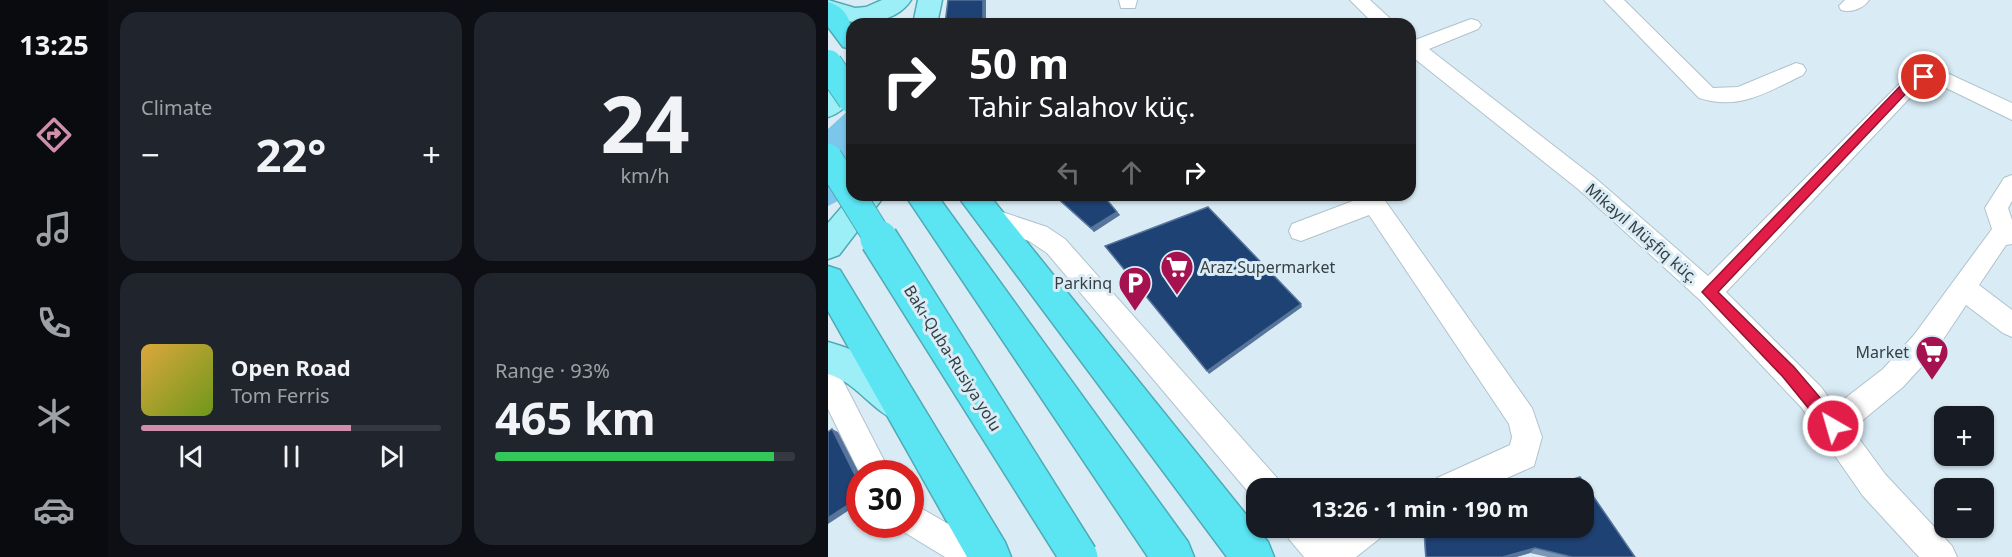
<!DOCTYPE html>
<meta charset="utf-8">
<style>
body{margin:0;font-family:"Noto Sans",sans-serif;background:#20242c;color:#f1f3f6;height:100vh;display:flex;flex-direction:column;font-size:22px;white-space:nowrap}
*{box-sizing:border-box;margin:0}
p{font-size:20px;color:#9ea1a6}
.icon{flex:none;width:33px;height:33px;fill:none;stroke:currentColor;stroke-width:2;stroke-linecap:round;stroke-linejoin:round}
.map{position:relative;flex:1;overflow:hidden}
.details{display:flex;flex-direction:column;gap:12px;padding:12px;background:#0d0f14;width:720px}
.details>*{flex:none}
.guide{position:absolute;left:18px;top:18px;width:570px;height:183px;border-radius:18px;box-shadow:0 2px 4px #0004;background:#202124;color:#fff;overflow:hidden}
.tools{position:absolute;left:1106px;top:406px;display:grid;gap:12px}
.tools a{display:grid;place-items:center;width:60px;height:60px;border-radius:12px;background:#171b24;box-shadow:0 2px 4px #0004;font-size:30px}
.speed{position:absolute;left:18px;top:460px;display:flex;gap:12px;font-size:30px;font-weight:700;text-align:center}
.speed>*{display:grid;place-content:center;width:78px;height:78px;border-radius:50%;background:#171b24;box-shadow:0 2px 4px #0004;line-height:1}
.speed .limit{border:9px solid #d22;background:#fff;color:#111}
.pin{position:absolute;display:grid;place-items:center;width:51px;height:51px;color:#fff;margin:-26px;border:3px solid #fff;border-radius:50%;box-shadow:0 2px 6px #0007}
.me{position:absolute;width:66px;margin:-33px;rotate:322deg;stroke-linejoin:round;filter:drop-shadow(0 0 4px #0008)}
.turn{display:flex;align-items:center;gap:21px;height:126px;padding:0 24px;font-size:27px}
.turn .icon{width:78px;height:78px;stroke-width:2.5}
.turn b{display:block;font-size:42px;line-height:51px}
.lanes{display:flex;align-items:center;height:57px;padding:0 24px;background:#0003;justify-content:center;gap:30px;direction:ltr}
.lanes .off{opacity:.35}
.big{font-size:45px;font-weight:700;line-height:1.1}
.details .widget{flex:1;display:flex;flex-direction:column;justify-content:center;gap:9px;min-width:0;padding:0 21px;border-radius:18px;background:#20242c}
.details .dial{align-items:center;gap:0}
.dial b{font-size:78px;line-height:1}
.song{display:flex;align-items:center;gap:18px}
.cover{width:72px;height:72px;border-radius:9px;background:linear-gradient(135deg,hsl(40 70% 55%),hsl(80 70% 35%))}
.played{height:6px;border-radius:3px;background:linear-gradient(90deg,#cf8eab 70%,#363941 70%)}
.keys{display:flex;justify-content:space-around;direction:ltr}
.heat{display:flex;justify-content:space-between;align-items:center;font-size:33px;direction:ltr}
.charge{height:9px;border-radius:4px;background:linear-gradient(90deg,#34c759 93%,#363941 0)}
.details .tiles{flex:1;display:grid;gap:12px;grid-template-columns:repeat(2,1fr)}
.trip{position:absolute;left:418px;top:478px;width:348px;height:60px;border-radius:18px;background:#171b24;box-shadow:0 2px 4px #0004;font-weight:700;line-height:60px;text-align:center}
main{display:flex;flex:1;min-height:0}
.tab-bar{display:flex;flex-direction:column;width:108px;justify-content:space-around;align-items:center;background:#090b0e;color:#9ea1a6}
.tab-bar .icon{width:42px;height:42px}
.tab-bar .current{color:#cf8eab}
.tab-bar b{font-size:27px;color:#f1f3f6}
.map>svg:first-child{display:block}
</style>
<main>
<nav class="tab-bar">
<b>13:25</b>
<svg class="icon current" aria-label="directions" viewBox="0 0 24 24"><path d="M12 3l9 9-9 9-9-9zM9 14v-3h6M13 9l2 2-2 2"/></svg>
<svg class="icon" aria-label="music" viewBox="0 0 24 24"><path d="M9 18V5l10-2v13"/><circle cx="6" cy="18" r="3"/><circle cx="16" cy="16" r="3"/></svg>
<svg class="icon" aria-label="phone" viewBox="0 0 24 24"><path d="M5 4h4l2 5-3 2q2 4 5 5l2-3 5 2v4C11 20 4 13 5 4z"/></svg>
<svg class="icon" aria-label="climate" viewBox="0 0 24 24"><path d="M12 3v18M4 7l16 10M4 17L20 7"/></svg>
<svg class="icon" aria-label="car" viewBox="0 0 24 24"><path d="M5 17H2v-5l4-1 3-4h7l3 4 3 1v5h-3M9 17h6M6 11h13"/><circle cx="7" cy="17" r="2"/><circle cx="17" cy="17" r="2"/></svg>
</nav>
<section class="details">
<div class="tiles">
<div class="widget"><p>Climate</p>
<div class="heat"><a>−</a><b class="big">22°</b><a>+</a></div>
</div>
<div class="widget dial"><b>24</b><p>km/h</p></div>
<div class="widget">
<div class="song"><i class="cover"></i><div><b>Open Road</b><p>Tom Ferris</p></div></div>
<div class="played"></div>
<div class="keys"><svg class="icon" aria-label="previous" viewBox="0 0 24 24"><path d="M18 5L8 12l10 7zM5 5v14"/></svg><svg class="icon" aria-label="pause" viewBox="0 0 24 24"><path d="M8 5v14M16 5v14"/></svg><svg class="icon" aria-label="next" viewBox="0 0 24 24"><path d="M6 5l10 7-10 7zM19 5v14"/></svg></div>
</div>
<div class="widget"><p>Range · 93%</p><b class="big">465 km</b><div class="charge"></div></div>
</div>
</section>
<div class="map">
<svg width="1184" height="557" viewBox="0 0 1184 557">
<rect width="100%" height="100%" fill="#d9ecf6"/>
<polygon fill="#7cc6eb" points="24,107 24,194 0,206 0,129"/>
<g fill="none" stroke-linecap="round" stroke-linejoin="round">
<g stroke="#b0c2cc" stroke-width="2">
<g id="minor">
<polygon points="291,0 309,0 307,8 293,8"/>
<polygon points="522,0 542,0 568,24 546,24"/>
<path d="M 776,0 L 796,0 L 885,88 L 910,87 L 968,63 L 975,65 L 978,70 L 975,75 C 939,92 912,111 871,98 Z"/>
<path d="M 1017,0 L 1041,0 C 1035,9 1023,13 1013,10 L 1011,6 Z"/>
<polygon points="643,19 650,21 653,25 650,29 601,49 766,177 880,276 1081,74 1108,70 1119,73 1184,103 1184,120 1112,85 1094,85 898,292 993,387 1007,406 1055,369 1086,335 1164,229 1157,208 1176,178 1184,175 1184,201 1180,208 1184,220 1184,244 1178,245 1151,285 1184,310 1184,337 1175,333 1138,305 1106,353 1075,387 1024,429 1057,474 1124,546 1129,557 1091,557 1035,496 973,407 872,300 750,189 582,55 582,39 587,40"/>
<polygon points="528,195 553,195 704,408 714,437 706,466 654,489 605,489 609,478 682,445 684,437 681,424 541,215 473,241 464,238 461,231 464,224 530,199"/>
<polygon points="159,207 219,227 237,239 449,478 453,489 429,489 429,501 427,500 219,253 201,241 151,224 147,217 151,210"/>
<polygon points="0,367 10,371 63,474 32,474 0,409"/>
<polygon points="82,502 159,546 164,557 117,557 71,529 69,525 82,525"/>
<polygon points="456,528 493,528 502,538 512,528 556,528 551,539 528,557 476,557 461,539"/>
</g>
</g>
<g stroke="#4eaab4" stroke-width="3">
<g id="major">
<path d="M 0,0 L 27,8 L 38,7 L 54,0 L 83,0 C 66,26 26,26 0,16 Z"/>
<polygon points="90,0 114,0 109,24 85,24"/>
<path d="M 24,69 C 24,91 25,109 0,117 L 0,89 L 15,72 Z"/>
<polygon points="24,195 57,195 11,255 0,259 0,223"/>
<path d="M 0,342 C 31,350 76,374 90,404 L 84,416 L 71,422 C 44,411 28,382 0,374 Z"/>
</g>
</g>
<g stroke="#4eaab4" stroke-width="3">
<g id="highway">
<path d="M 0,2 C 24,9 24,29 24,49 L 15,47 L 0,27 Z"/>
<polygon points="77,195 109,195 360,542 366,557 320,557"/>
<polygon points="129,195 161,195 440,542 446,557 399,557"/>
<polygon points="0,266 12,270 177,542 183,557 139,557 0,311"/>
</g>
</g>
<use href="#minor" fill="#fff" fill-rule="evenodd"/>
<use href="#major" fill="#9deff7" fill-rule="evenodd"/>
<use href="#highway" fill="#5be4f2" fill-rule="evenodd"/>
<g stroke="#4eaab4" stroke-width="30" stroke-linecap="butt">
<g id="highway-bridge-far1">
<polyline points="0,64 24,99"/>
<polyline points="0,158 52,241"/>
</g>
</g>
<g stroke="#4eaab4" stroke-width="40" stroke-linecap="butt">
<polyline id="highway-bridge" points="51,239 251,557"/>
</g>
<use href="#highway-bridge-far1" stroke="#5be4f2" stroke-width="28"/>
<use href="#highway-bridge" stroke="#5be4f2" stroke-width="37"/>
</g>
<g fill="#7c97b5">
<polygon points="225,195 275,195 292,215 266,232"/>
<polygon points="595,528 807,557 720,557 702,553 688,557 597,557"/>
</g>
<g fill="#57759b">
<rect x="155" y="0" width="3" height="24"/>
<polygon points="289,212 292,215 266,232 263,228"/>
<polygon points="473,304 474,307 381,374 379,371"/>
<polygon points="4,429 10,432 32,475 32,485"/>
<polygon points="32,497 32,503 0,524 0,518"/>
<polygon points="707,548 702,553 688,557 675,557"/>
</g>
<g fill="#1f4274" stroke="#57759b" stroke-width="1.5">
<polygon points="120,0 155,0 155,24 117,24"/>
<polygon points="226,195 275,195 289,212 263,228"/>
<polygon points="380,207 473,304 379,371 277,246"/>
<polygon points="4,429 32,485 32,497 0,518 0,432"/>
<polygon points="752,477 807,557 744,557 707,548 675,557 598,557 596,528 756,528 756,489 714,489"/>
</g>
<polygon fill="#e11d48" stroke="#92132f" stroke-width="1.5" points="1096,73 1101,77 1084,87 890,292 966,367 1011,420 1013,426 1011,431 1005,433 999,431 955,377 874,292 1076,82"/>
<defs>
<g id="supermarket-pin" transform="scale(1.725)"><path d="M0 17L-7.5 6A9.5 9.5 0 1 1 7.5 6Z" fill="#a6124f" stroke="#d9ecf6"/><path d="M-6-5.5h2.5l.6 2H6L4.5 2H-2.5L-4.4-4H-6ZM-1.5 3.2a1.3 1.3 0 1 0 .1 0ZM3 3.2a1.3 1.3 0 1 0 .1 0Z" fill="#fff"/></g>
<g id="parking-pin" transform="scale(1.725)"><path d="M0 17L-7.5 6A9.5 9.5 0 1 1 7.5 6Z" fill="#a6124f" stroke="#d9ecf6"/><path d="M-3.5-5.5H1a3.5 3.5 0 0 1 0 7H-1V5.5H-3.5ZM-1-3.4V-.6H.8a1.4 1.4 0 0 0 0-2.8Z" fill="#fff"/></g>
</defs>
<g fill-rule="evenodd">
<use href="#supermarket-pin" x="349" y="267"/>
<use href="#parking-pin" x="307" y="283"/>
<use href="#supermarket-pin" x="1104" y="352"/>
</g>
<g text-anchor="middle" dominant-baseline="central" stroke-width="6" stroke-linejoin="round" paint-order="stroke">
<g font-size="16" fill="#363e42" stroke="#d9ecf6">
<text transform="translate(814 233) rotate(41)">Mikayıl Müşfiq küç.</text>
<text transform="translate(125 358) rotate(58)">Bakı-Quba-Rusiya yolu</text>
</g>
<g font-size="16" fill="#363e42" stroke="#d9ecf6" text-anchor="end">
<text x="372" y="267" text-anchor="start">Araz Supermarket</text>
<text x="284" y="283">Parkinq</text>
<text x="1081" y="352">Market</text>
</g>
</g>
</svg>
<div class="tools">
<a>+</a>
<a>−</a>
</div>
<div class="speed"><div class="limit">30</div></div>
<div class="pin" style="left:1096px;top:77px;background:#d93025"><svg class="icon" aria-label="arrive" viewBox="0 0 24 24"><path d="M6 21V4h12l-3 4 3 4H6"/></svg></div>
<svg class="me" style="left:1005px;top:426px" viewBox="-20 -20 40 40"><circle r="17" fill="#e11d48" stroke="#fff" stroke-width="3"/><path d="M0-11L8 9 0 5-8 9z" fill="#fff"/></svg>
<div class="trip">13:26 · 1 min · 190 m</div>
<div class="guide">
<div class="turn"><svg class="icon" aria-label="right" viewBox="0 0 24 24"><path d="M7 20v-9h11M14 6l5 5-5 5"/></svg><div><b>50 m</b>Tahir Salahov küç.</div></div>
<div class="lanes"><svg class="icon off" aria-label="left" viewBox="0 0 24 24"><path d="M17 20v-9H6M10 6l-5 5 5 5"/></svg><svg class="icon off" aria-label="ahead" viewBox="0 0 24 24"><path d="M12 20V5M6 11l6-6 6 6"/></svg><svg class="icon" aria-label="right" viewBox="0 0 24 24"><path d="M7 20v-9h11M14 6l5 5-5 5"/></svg></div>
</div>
</div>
</main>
